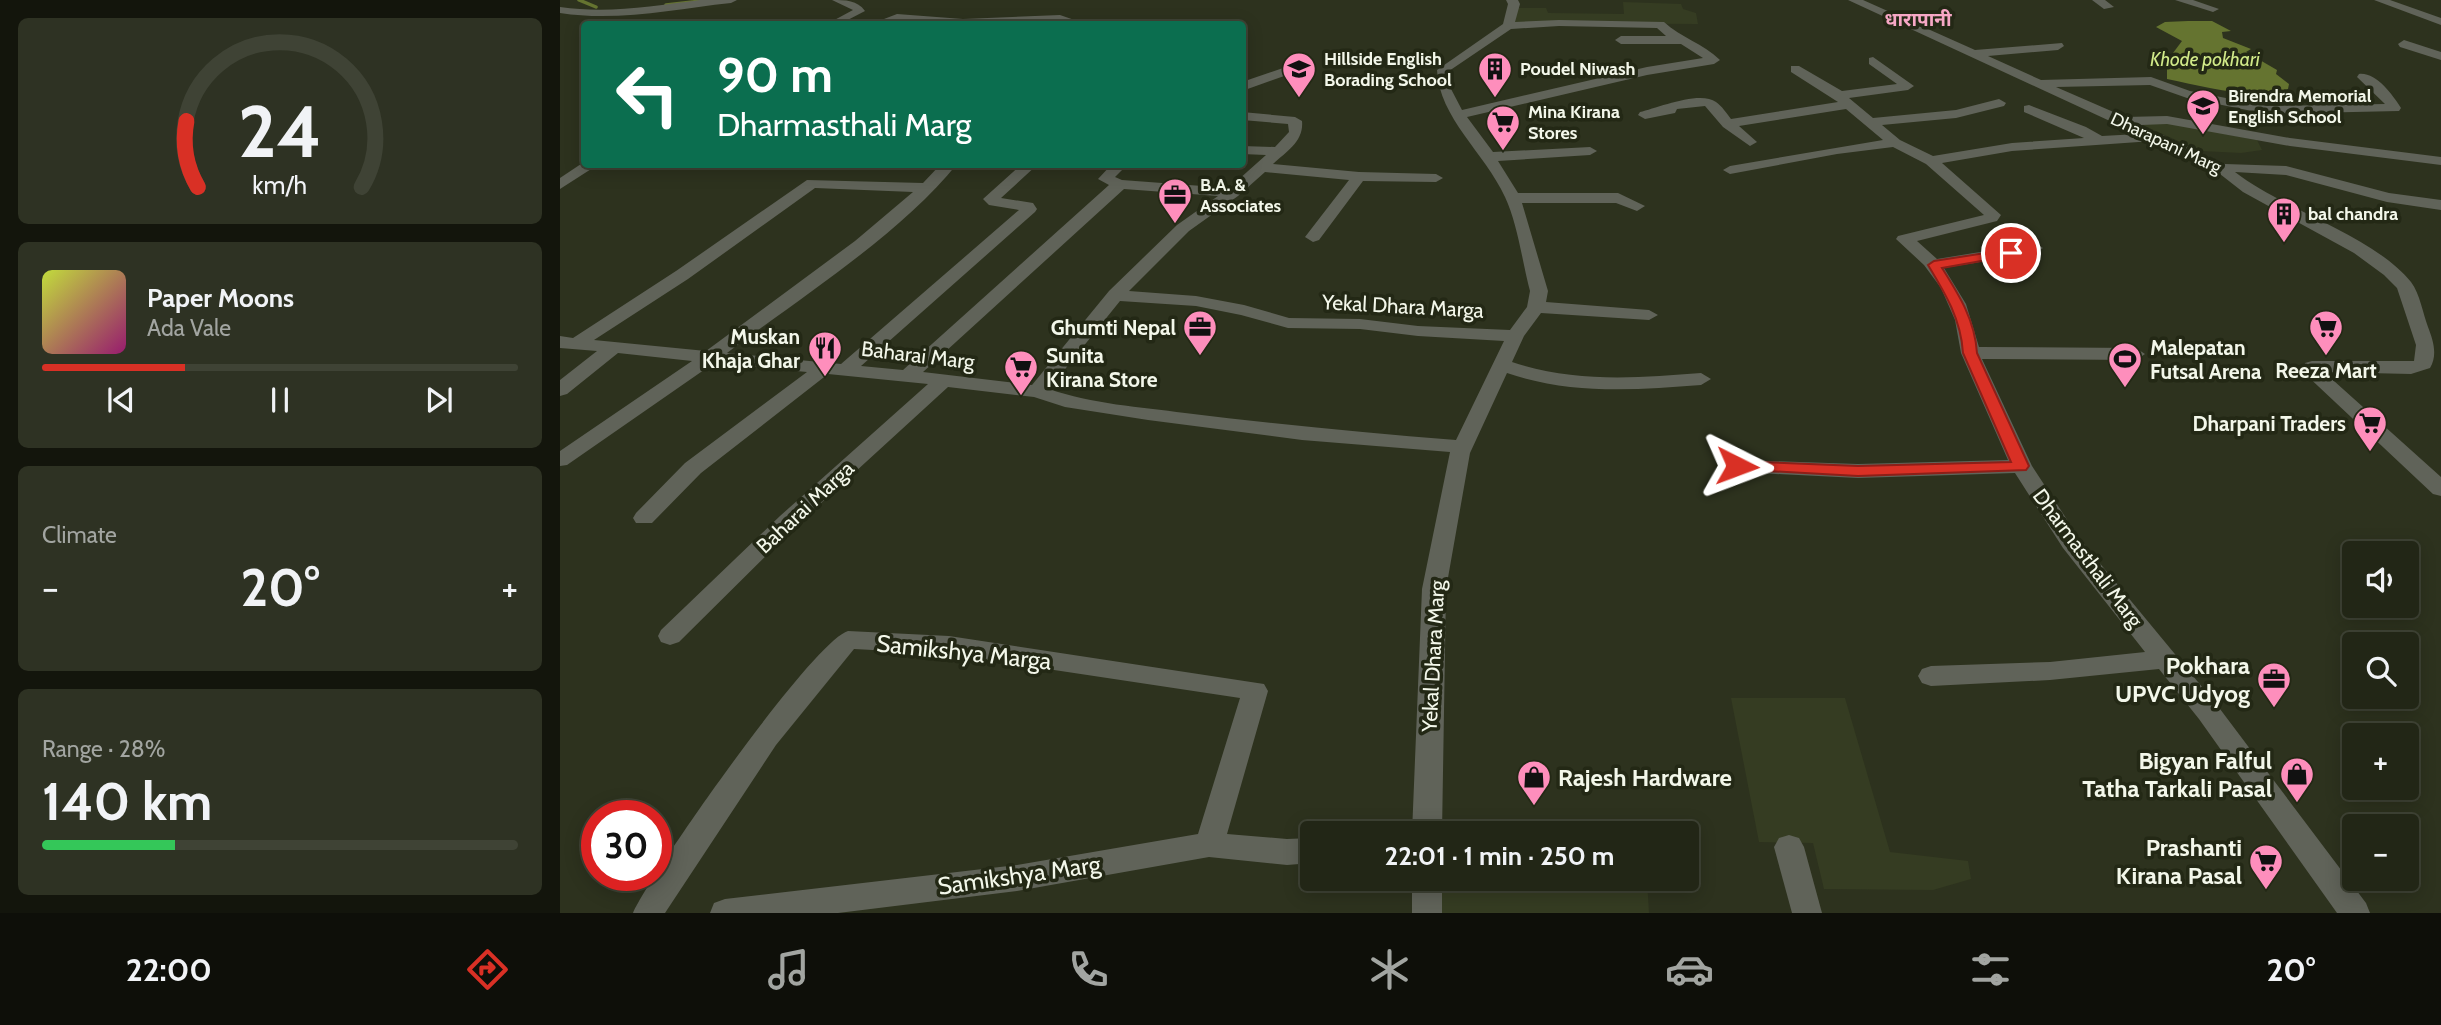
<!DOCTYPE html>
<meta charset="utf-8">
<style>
body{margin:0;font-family:Cabin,"Noto Sans Devanagari",sans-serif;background:#2e3223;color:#f1f3f6;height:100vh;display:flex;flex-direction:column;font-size:26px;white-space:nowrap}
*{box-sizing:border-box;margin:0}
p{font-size:23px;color:#a2a5a1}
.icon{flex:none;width:38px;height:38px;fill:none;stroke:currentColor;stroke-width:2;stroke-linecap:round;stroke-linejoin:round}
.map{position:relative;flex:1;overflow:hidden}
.side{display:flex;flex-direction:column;gap:18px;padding:18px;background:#13150c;width:560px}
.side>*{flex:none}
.banner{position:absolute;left:21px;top:21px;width:665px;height:147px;border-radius:7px;box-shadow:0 4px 18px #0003,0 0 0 2px #3f4335;background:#0b6e4f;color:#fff;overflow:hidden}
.buttons{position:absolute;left:1782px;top:541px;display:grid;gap:14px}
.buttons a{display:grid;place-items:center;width:77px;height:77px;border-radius:7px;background:#222616;box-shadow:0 4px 18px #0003,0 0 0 2px #3f4335;font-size:35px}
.speed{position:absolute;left:21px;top:800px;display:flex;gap:14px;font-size:35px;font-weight:700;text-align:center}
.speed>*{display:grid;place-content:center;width:91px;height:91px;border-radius:50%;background:#222616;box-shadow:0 4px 18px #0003,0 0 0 2px #3f4335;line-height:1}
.speed .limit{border:10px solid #d22;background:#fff;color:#111}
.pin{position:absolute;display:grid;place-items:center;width:60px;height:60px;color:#fff;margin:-30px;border:4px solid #fff;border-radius:50%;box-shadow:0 2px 7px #0007}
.me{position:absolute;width:77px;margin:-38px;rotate:93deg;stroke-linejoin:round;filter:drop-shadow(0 0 5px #0008)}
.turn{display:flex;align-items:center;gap:24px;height:147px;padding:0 21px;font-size:32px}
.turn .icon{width:91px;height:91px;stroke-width:2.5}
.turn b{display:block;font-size:49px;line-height:60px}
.big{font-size:52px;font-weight:800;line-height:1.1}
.side .tile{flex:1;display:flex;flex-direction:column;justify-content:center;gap:10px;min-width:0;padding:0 24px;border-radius:10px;background:#2e3223}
.side .dial{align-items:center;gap:0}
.dial svg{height:182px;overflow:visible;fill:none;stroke:#3f4335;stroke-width:7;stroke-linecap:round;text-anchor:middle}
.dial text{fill:#f1f3f6;stroke:none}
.song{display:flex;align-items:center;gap:21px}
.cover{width:84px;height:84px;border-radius:10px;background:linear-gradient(135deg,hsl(70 70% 55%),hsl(320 70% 35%))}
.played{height:7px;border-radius:4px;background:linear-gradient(90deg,#d93025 30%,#3f4335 30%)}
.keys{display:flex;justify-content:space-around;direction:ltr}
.heat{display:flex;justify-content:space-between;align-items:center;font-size:38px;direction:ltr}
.charge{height:10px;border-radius:5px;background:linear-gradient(90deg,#34c759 28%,#3f4335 0)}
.trip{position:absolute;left:740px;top:821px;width:399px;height:70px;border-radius:7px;background:#222616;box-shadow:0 4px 18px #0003,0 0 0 2px #3f4335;font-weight:800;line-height:70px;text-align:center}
.menu{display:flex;height:112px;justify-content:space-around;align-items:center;background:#0e0f09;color:#a2a5a1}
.menu .icon{width:49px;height:49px}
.menu .selected{color:#d93025}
.menu b{font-size:32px;color:#f1f3f6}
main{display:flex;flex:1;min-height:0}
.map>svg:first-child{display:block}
</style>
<main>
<section class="side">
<div class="tile dial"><svg viewBox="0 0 100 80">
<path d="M14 69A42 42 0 1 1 86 69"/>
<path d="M14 69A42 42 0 0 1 9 40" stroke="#d93025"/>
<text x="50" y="56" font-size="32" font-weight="700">24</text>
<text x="50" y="72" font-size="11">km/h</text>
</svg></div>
<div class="tile">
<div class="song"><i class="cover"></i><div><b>Paper Moons</b><p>Ada Vale</p></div></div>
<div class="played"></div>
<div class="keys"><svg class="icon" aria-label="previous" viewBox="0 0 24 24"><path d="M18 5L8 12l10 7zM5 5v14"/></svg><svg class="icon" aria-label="pause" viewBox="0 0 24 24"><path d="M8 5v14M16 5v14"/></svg><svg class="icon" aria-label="next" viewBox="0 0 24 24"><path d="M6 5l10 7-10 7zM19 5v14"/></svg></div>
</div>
<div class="tile"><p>Climate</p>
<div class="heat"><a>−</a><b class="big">20°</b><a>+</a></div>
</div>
<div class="tile"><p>Range · 28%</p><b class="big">140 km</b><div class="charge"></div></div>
</section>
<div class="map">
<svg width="1881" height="913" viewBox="0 0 1881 913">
<rect width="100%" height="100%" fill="#2d321e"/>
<g fill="#353c22">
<polygon points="1063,2 1121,4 1123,9 1136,13 1138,24 949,23 956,8 986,8 988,13 1064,14"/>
<polygon points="1591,120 1697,140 1702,150 1681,153 1641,151 1575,122"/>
<polygon points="1171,698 1285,698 1330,852 1408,861 1411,879 1373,890 1264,889 1253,843 1199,842"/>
<polygon points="880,879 1087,879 1089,913 881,913"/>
</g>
<path fill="#657430" d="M 1628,21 L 1652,21 L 1671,31 L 1662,32 L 1663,38 L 1691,49 L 1686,52 L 1717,70 L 1716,74 L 1729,84 L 1728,89 C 1689,100 1647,87 1607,79 L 1607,61 L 1622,41 L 1596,27 L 1605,22 Z"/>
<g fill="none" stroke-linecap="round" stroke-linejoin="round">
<g stroke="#657430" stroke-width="3.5">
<polyline points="19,0 36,7"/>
<polyline points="106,5 150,0"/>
</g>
<g fill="#606359" fill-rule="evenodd">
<path d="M 140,0 L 177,0 L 171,3 C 114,9 58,22 0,13 L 0,7 C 48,14 93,6 140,0 Z"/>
<path d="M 272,0 C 286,0 297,0 305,11 L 280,24 L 267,24 L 293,10 Z"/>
<path d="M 946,0 L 958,0 L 960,4 L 955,22 L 999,20 L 1104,22 C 1121,38 1143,43 1160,60 L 1154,64 L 1087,75 L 907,117 L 933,152 L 1030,147 L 1037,151 L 1030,155 L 938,161 L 958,193 L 1058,193 L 1085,206 L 1077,211 L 1056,203 L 962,203 L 988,291 L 986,302 L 1089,310 L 1098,315 L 1089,320 L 981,313 L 964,336 L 952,362 C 1013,383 1078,378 1141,373 L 1151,379 L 1141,385 C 1076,390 1010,395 947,373 L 910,453 L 886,589 L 882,833 L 852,833 L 862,589 L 890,452 L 742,440 L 588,420 L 505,407 L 474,397 L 388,387 L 236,526 L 119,642 L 110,645 L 101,642 L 98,636 L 101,630 L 220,516 L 368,384 L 268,374 L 141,473 L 92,523 L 76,523 L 73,518 L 76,513 L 125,463 L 247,372 L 154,363 L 7,465 L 0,466 L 0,451 L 132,361 L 58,353 L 7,394 L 0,396 L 0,380 L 37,351 L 0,348 L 0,336 L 13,338 L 116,271 L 247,180 L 363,183 L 381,164 L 397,164 C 342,233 240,298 167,353 L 281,364 L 459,210 L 429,205 L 423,199 L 462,164 L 478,164 L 441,198 L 473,203 L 477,209 L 475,212 L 301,366 L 343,370 L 549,185 L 538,179 L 552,164 L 568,164 L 555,177 L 562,180 L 669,188 L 706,155 L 682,154 L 682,146 L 715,147 L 729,132 L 728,124 L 682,120 L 682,112 L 735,117 L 742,121 C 744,141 727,151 713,164 L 799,172 L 876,174 L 883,178 L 876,182 L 803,181 L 759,240 L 753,242 L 745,237 L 789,180 L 705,172 L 678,196 L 629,231 L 569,291 L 636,296 L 684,305 L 729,318 L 800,319 L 858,326 L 950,330 L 967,307 L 970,291 C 962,261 958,225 945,197 C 925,153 879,118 877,70 L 943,24 L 948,4 ZM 999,26 L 1097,28 L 1106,36 L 1061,36 L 1055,40 L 1061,44 L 1121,44 L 1143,58 L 1087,67 L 902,110 L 890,87 L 889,71 L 951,29 ZM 255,188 L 353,192 L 295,241 L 146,351 L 34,340 L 128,279 ZM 564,189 L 658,196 L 617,225 L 549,291 L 472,385 L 363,372 ZM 560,301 L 636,306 L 681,315 L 728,328 L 800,329 L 858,336 L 944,341 L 896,440 C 805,433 715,424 625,413 C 580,407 532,404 489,389 Z"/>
<path d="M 1288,0 L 1303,0 L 1415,50 L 1502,43 L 1504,46 L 1498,50 L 1428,56 L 1481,80 L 1591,77 L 1630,91 L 1707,106 L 1825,104 L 1797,77 L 1799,74 C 1816,72 1832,94 1841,108 L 1839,111 L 1707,114 L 1627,98 L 1590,85 L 1496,87 L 1565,117 L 1607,116 L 1730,138 L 1881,157 L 1881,165 L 1730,146 L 1607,124 L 1581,125 L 1665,164 L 1726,166 L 1829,193 L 1881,200 L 1881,210 L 1827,202 L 1726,175 L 1675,172 C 1724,210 1814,236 1851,282 C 1860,294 1863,314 1868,327 C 1873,340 1878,355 1870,368 L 1851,374 L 1764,372 L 1881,477 L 1881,496 L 1873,494 L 1742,371 L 1745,363 L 1752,361 L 1854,361 L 1856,345 L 1837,288 L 1824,275 L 1794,253 L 1683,192 L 1651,167 L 1593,141 L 1452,151 L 1382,163 L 1441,215 L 1437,221 L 1357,241 L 1377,259 L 1475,243 L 1483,248 L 1475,253 L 1384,268 L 1406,304 L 1419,347 L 1576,348 L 1585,354 L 1576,360 L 1422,359 L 1472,466 L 1519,538 L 1657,705 L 1806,903 L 1810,913 L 1777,913 L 1639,719 L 1599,669 L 1490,680 L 1371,686 L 1362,683 L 1358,676 L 1362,669 L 1371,666 L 1490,662 L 1585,652 L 1503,548 L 1455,473 L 1298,478 L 1177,472 L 1170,471 L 1166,466 L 1170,461 L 1177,460 L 1298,464 L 1448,460 L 1401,353 L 1395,320 L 1381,288 L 1364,265 L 1336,239 L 1338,236 L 1424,215 L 1366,164 L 1333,147 L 1277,154 L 1170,174 L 1163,170 L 1170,166 L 1323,140 L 1286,109 L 1179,126 L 1197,142 L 1190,146 L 1163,127 L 1145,106 L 1117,109 L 1115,113 L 1085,119 L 1078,115 L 1080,112 C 1097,108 1140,90 1156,102 C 1162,106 1167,114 1171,119 L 1278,102 L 1231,72 L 1231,66 L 1239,66 L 1282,91 L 1337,84 L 1309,64 L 1309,58 L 1313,57 L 1354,86 L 1348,90 L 1289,98 L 1313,118 L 1396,110 L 1439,99 L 1446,103 L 1444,106 L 1396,118 L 1322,125 L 1340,140 L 1373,156 L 1452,143 L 1524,138 L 1464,112 L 1464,106 L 1469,105 L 1526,127 L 1542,136 L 1578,134 Z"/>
<polygon points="1532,0 1545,0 1554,7 1544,9"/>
<polygon points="1615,0 1633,0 1659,9 1653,12"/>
<polygon points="1814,0 1830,0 1881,18 1881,25"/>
<polygon points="337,14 403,19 500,15 526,24 499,21 391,24 338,20 327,24 311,24"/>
<polygon points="1844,40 1881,52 1881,60 1840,47 1838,44"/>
<polygon points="723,68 729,72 727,75 682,91 682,82"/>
<polygon points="24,162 24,164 39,164 0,189 0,178"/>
<path d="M 288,631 L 389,636 L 704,684 L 708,691 L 667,834 L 727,839 L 752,838 L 752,863 L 727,865 L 649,857 L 457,891 L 278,913 L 150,913 L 154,903 L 165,899 L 457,865 L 638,834 L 680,698 L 389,654 L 294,649 L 216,745 L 105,913 L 73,913 C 92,871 253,641 288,631 Z"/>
<polygon points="1229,835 1239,838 1244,847 1262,913 1232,913 1214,847 1219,838"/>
<rect x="852" y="878" width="30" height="35"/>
</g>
</g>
<path fill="#d93025" stroke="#8d1f18" stroke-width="2" d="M 1451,249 L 1457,253 L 1455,255 L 1382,268 C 1399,295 1415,320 1417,353 L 1469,466 L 1466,470 L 1298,476 L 1171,469 L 1169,466 L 1177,461 L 1298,466 L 1451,462 L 1403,353 C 1401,319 1385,293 1368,265 L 1374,261 Z"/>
<defs>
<g id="school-pin" transform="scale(1.75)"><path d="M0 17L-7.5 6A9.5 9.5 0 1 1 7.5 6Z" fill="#fe8ebc" stroke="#232815"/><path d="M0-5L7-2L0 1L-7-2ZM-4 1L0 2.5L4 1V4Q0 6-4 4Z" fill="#111"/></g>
<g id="building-pin" transform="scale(1.75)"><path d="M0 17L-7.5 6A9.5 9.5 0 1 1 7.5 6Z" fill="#fe8ebc" stroke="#232815"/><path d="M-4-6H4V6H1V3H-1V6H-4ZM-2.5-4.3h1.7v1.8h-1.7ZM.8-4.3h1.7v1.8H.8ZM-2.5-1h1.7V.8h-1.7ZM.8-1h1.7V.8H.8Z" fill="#111"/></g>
<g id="supermarket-pin" transform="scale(1.75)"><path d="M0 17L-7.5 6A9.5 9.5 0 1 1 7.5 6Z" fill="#fe8ebc" stroke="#232815"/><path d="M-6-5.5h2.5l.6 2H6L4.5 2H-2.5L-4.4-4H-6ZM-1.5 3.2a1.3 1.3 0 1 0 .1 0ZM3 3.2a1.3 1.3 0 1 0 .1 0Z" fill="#111"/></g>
<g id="office-pin" transform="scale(1.75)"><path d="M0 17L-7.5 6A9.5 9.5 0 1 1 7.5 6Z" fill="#fe8ebc" stroke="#232815"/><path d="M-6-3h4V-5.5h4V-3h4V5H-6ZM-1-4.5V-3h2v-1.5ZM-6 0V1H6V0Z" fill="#111"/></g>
<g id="restaurant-pin" transform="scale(1.75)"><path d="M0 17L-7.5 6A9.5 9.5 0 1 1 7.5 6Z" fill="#fe8ebc" stroke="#232815"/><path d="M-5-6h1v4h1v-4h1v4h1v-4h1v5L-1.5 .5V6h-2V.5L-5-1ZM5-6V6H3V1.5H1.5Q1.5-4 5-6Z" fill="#111"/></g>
<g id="stadium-pin" transform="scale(1.75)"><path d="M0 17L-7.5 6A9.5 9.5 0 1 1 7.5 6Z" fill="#fe8ebc" stroke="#232815"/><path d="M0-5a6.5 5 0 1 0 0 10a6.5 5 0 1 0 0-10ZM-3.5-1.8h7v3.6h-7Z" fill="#111"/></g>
<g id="shop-pin" transform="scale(1.75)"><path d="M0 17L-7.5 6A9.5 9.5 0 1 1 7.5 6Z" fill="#fe8ebc" stroke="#232815"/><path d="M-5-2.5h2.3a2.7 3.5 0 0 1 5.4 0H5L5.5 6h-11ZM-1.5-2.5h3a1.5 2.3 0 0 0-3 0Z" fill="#111"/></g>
</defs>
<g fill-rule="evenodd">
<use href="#school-pin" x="739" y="69"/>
<use href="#building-pin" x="935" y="69"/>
<use href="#school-pin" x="1643" y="106"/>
<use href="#supermarket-pin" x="943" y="122"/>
<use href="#office-pin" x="615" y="195"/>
<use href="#building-pin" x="1724" y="214"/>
<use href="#office-pin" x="640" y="327"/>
<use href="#supermarket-pin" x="1766" y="327"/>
<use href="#restaurant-pin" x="265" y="348"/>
<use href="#stadium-pin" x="1565" y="359"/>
<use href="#supermarket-pin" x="461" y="367"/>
<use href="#supermarket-pin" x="1810" y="423"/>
<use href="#office-pin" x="1714" y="679"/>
<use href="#shop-pin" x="1737" y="774"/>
<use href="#shop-pin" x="974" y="777"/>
<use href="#supermarket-pin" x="1706" y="861"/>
</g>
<g text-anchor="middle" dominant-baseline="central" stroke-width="7" stroke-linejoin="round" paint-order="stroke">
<g font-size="18" font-weight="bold" fill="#f3f7ea" stroke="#232815" text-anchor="start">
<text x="764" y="59">Hillside English<tspan x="764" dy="21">Borading School</tspan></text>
<text x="960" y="69">Poudel Niwash</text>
<text x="1668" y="96">Birendra Memorial<tspan x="1668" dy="21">English School</tspan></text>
<text x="968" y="112">Mina Kirana<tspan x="968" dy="21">Stores</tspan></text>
<text x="640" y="185">B.A. &amp;<tspan x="640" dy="21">Associates</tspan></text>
<text x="1748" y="214">bal chandra</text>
</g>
<g font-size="18" fill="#f3f7ea" stroke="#232815">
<text transform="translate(1606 143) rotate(25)">Dharapani Marg</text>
</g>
<g font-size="19" font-weight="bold" fill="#f6a7c5" stroke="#232815">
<text x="1358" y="19">धारापानी</text>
</g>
<g font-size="19" font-style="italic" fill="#d1ea89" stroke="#232815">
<text x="1645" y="59">Khode pokhari</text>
</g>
<g font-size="21" fill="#f3f7ea" stroke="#232815">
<text transform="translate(843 306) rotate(3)">Yekal Dhara Marga</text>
<text transform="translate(358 355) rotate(7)">Baharai Marg</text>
<text transform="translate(245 507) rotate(-43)">Baharai Marga</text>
<text transform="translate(1528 558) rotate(53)">Dharmasthali Marg</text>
<text transform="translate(873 656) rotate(-87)">Yekal Dhara Marg</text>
</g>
<g font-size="21" font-weight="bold" fill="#f3f7ea" stroke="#232815" text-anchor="end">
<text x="616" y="327">Ghumti Nepal</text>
<text x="240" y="336">Muskan<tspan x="240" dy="24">Khaja Ghar</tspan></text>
<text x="1590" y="347" text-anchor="start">Malepatan<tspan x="1590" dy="24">Futsal Arena</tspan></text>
<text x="486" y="355" text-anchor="start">Sunita<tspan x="486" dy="24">Kirana Store</tspan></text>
<text x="1766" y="370" text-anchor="middle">Reeza Mart</text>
<text x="1786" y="423">Dharpani Traders</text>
</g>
<g font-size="24" fill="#f3f7ea" stroke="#232815">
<text transform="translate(404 652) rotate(6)">Samikshya Marga</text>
<text transform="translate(459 875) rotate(-8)">Samikshya Marg</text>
</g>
<g font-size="24" font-weight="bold" fill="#f3f7ea" stroke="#232815" text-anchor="end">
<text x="1690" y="665">Pokhara<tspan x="1690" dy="28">UPVC Udyog</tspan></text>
<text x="1712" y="760">Bigyan Falful<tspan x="1712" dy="28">Tatha Tarkali Pasal</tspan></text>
<text x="998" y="777" text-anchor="start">Rajesh Hardware</text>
<text x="1682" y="847">Prashanti<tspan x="1682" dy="28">Kirana Pasal</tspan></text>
</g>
</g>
</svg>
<div class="buttons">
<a><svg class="icon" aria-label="sound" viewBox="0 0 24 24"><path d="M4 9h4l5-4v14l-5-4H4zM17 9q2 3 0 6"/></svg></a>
<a><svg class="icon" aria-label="search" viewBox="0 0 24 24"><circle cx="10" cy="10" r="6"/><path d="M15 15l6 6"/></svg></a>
<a>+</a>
<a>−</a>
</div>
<div class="speed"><div class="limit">30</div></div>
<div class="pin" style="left:1451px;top:253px;background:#d93025"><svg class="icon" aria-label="arrive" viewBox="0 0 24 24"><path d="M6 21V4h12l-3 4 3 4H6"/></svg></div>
<svg class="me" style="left:1177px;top:466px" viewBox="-20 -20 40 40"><path d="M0-17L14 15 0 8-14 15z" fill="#d93025" stroke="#fff" stroke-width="4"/></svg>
<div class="trip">22:01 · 1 min · 250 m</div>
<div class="banner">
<div class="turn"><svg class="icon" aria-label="left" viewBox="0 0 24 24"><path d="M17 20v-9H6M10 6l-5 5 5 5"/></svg><div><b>90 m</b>Dharmasthali Marg</div></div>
</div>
</div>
</main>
<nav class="menu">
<b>22:00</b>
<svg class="icon selected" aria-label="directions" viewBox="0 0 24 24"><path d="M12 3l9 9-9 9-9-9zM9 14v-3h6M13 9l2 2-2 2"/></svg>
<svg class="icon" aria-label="music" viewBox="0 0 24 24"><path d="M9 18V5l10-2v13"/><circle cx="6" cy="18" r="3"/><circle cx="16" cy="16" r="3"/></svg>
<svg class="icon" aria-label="phone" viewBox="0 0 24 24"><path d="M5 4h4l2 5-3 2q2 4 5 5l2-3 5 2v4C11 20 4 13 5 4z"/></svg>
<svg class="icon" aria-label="climate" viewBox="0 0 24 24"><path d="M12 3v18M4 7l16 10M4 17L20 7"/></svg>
<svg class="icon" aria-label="car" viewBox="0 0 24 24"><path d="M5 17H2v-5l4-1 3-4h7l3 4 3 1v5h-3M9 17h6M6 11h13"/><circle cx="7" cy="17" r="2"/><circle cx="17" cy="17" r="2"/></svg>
<svg class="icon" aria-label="filters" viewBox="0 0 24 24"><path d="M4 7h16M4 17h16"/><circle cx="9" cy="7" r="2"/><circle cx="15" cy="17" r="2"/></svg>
<b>20°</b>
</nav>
